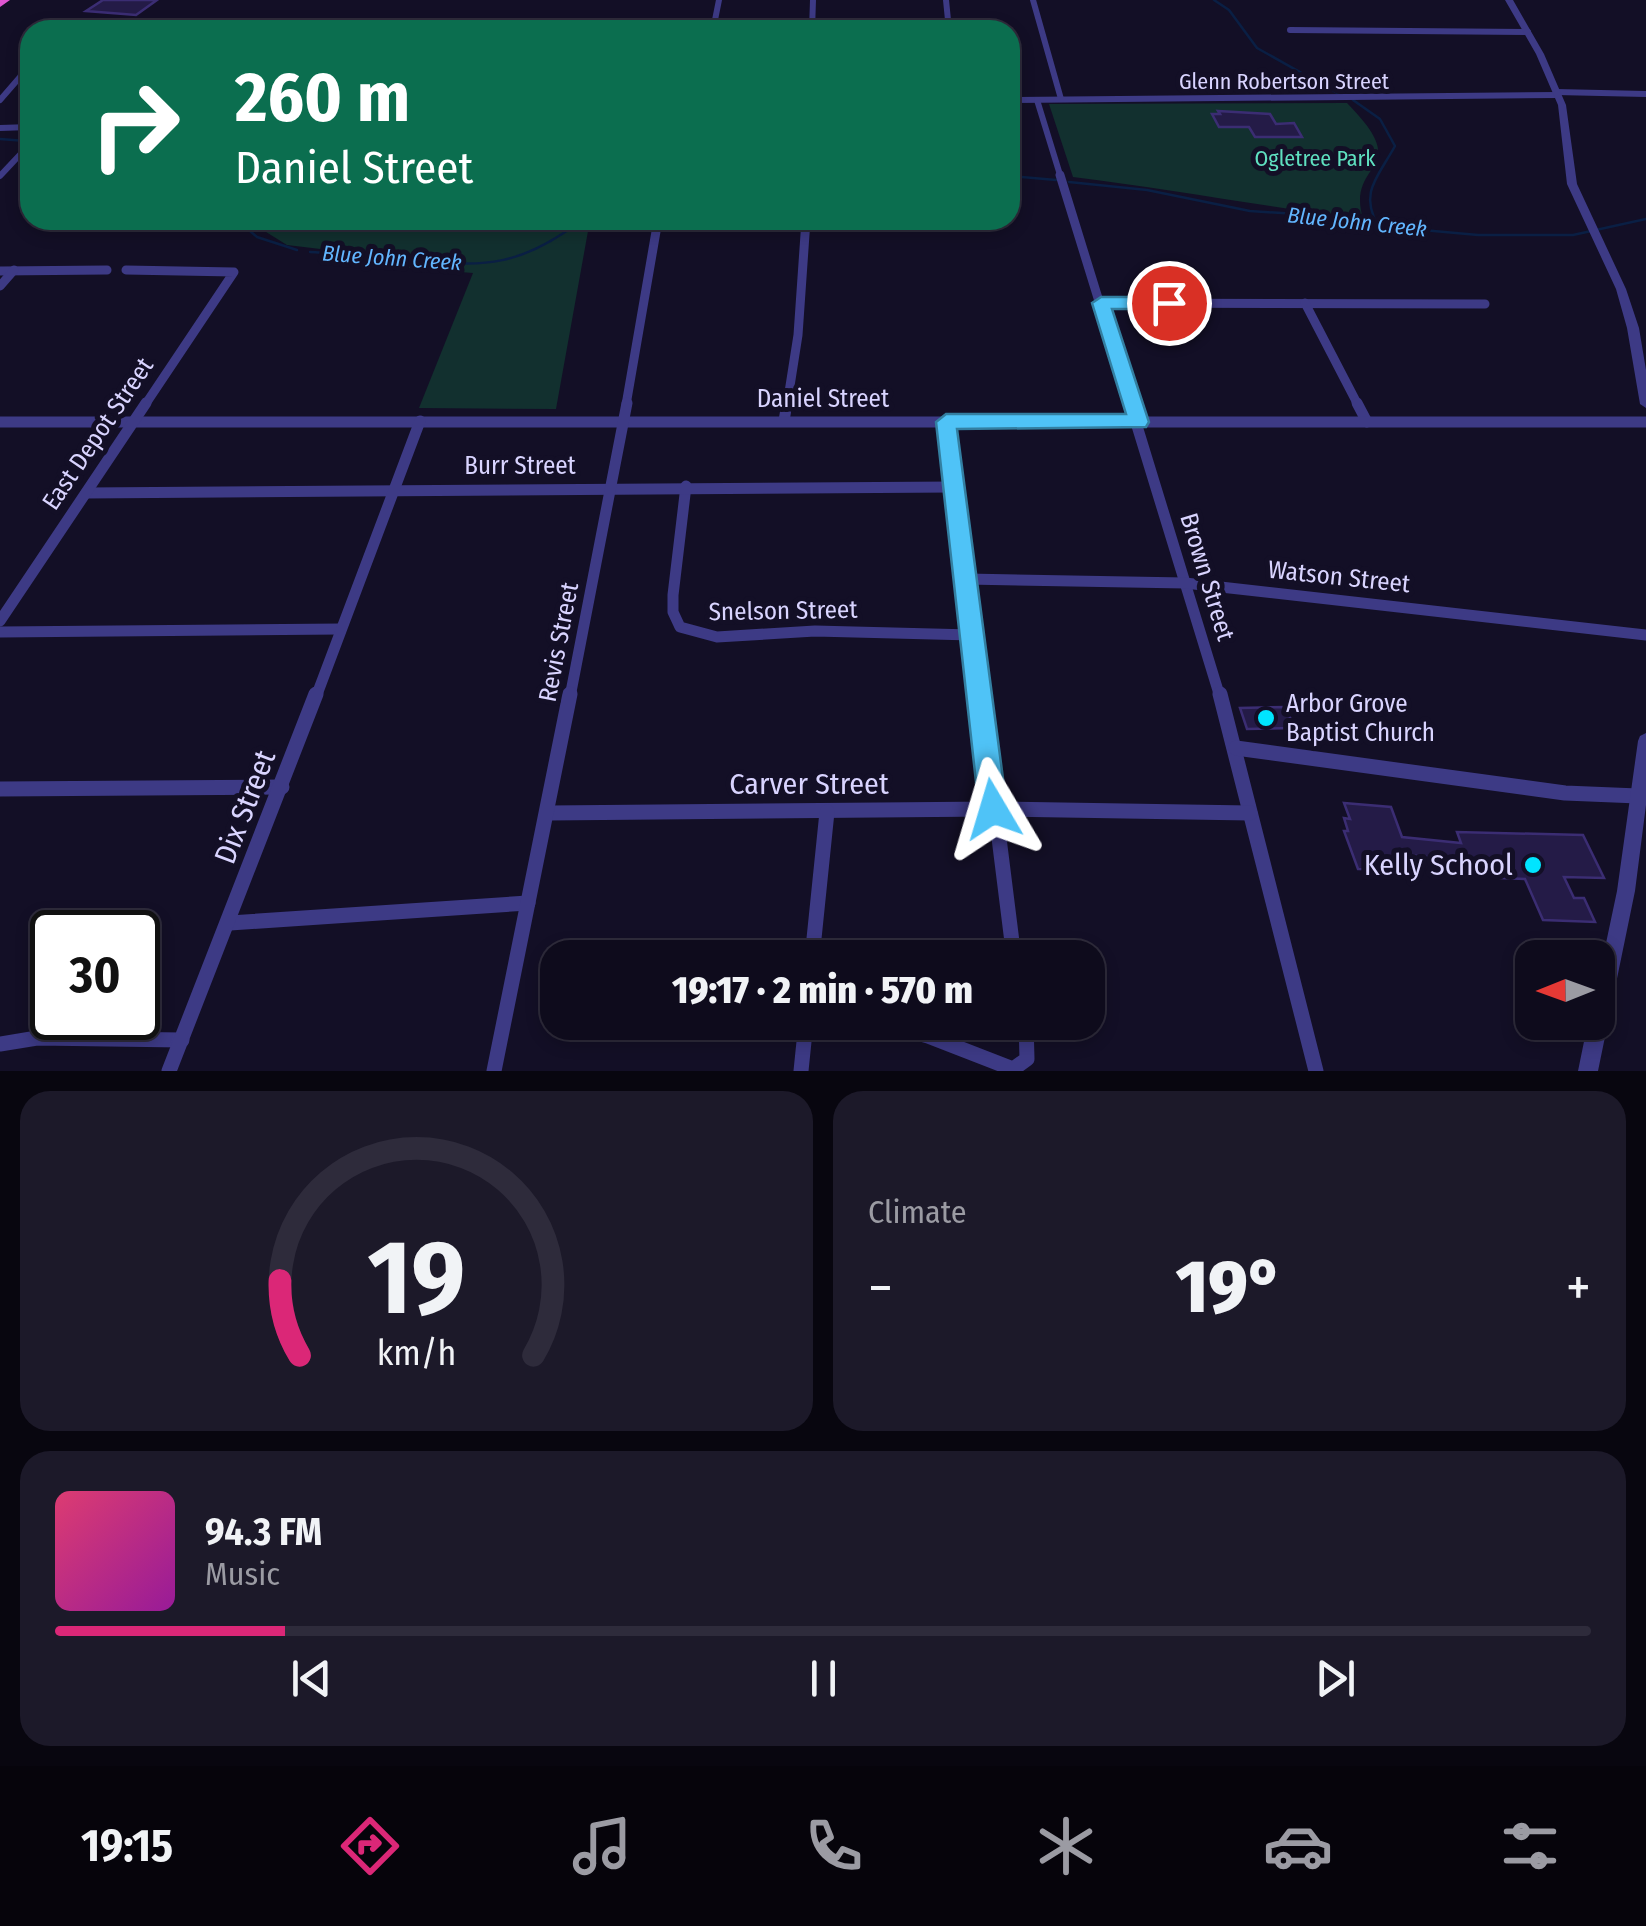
<!DOCTYPE html>
<meta charset="utf-8">
<style>
body{margin:0;font-family:"Fira Sans Condensed",sans-serif;background:#1c1929;color:#f1f3f6;height:100vh;display:flex;flex-direction:column;font-size:38px;white-space:nowrap}
*{box-sizing:border-box;margin:0}
p{font-size:32px;color:#9b9ba3}
.icon{flex:none;width:55px;height:55px;fill:none;stroke:currentColor;stroke-width:2;stroke-linecap:round;stroke-linejoin:round}
.map{position:relative;height:1071px;overflow:hidden}
.panel{display:flex;flex-direction:column;gap:20px;padding:20px;background:#08060f;flex:1}
.panel>*{flex:none}
.hud{position:absolute;left:20px;top:20px;width:1000px;height:210px;border-radius:30px;box-shadow:0 5px 15px #0003,0 0 0 2px #2e2b3b;background:#0b6e4f;color:#fff;overflow:hidden}
.needle{width:65px;rotate:269deg}
.buttons{position:absolute;left:1515px;top:940px;display:grid;gap:20px}
.buttons a{display:grid;place-items:center;width:100px;height:100px;border-radius:20px;background:#0e0b1c;box-shadow:0 5px 15px #0003,0 0 0 2px #2e2b3b;font-size:50px}
.speed{position:absolute;left:30px;top:910px;display:flex;gap:20px;font-size:50px;font-weight:700;text-align:center}
.speed>*{display:grid;place-content:center;width:130px;height:130px;border-radius:50%;background:#0e0b1c;box-shadow:0 5px 15px #0003,0 0 0 2px #2e2b3b;line-height:1}
.speed .limit{border:5px solid #111;border-radius:15px;background:#fff;color:#111}
.pin{position:absolute;display:grid;place-items:center;width:85px;height:85px;color:#fff;margin:-42px;border:5px solid #fff;border-radius:50%;box-shadow:0 2px 10px #0007}
.me{position:absolute;width:110px;margin:-55px;rotate:353deg;stroke-linejoin:round;filter:drop-shadow(0 0 8px #0008)}
.turn{display:flex;align-items:center;gap:35px;height:210px;padding:0 50px;font-size:45px}
.turn .icon{width:130px;height:130px;stroke-width:2.5}
.turn b{display:block;font-size:70px;line-height:85px}
.big{font-size:75px;font-weight:800;line-height:1.1}
.panel .widget{flex:1;display:flex;flex-direction:column;justify-content:center;gap:15px;min-width:0;padding:0 35px;border-radius:30px;background:#1c1929}
.panel .dial{align-items:center;gap:0}
.dial svg{height:260px;overflow:visible;fill:none;stroke:#2e2b3b;stroke-width:7;stroke-linecap:round;text-anchor:middle}
.dial text{fill:#f1f3f6;stroke:none}
.song{display:flex;align-items:center;gap:30px}
.cover{width:120px;height:120px;border-radius:15px;background:linear-gradient(135deg,hsl(340 70% 55%),hsl(300 70% 35%))}
.played{height:10px;border-radius:5px;background:linear-gradient(90deg,#db2777 15%,#2e2b3b 15%)}
.keys{display:flex;justify-content:space-around;direction:ltr}
.heat{display:flex;justify-content:space-between;align-items:center;font-size:55px;direction:ltr}
.panel .tiles{flex:1;display:grid;gap:20px;grid-template-columns:1fr 1fr}
.widget:last-child{grid-column:span 2}
.trip{position:absolute;left:540px;top:940px;width:565px;height:100px;border-radius:30px;background:#0e0b1c;box-shadow:0 5px 15px #0003,0 0 0 2px #2e2b3b;font-weight:800;line-height:100px;text-align:center}
.tab-bar{display:flex;height:160px;justify-content:space-around;align-items:center;background:#06040b;color:#9b9ba3}
.tab-bar .icon{width:70px;height:70px}
.tab-bar .on{color:#db2777}
.tab-bar b{font-size:45px;color:#f1f3f6}
.map>svg:first-child{display:block}
</style>
<div class="map">
<svg width="1646" height="1071" viewBox="0 0 1646 1071">
<rect width="100%" height="100%" fill="#130f26"/>
<g fill="#12302f">
<path d="M 1347,103 C 1417,174 1345,158 1363,219 C 1266,207 1171,189 1073,177 L 1049,104 Z"/>
<polygon points="247,220 590,220 556,409 419,408 473,273 398,267 337,251 287,245"/>
</g>
<g fill="none" stroke-linecap="round" stroke-linejoin="round">
<g stroke="#0a1f44" stroke-width="2.5">
<polyline points="1214,0 1229,10 1257,48 1339,94"/>
<path d="M 1353,100 L 1380,119 L 1395,146 C 1378,177 1359,192 1378,226"/>
<polyline points="0,139 26,141"/>
<polyline points="1010,176 1056,180"/>
<polyline points="1069,182 1147,190 1250,211 1329,216 1378,226 1478,235 1573,235 1646,219"/>
<polyline points="237,220 257,237 297,250"/>
<path d="M 310,252 C 344,254 379,254 413,259 C 485,269 523,265 582,220"/>
</g>
</g>
<g fill="#241b47" stroke="#3b2d73" stroke-width="2.5">
<polygon points="103,0 157,0 136,15 86,11"/>
<polygon points="1218,111 1270,114 1276,124 1294,123 1302,137 1255,137 1249,127 1219,127 1212,114 1220,114"/>
<polygon points="1286,707 1294,728 1247,729 1240,708"/>
<polygon points="1344,803 1391,807 1402,837 1461,843 1457,832 1583,835 1604,878 1564,877 1574,898 1584,898 1595,922 1543,920 1525,879 1500,878 1497,871 1471,870 1467,861 1408,855 1414,870 1358,869 1344,831 1348,831 1344,818 1350,819"/>
</g>
<g fill="none" stroke-linecap="round" stroke-linejoin="round">
<g stroke="#3d3a85" stroke-width="6">
<polyline points="946,0 949,30"/>
<polyline points="1033,0 1061,99"/>
<polyline points="713,30 719,0"/>
<polyline points="812,30 813,0"/>
<polyline points="1290,30 1528,32"/>
<polyline points="1556,92 1646,94"/>
<polyline points="0,100 20,77 30,56"/>
<polyline points="1010,100 1558,95"/>
<polyline points="1037,100 1061,178"/>
<polyline points="0,128 30,127"/>
<polyline points="0,176 30,144"/>
</g>
<g stroke="#3d3a85" stroke-width="9">
<polyline points="1060,175 1131,405"/>
<polyline points="126,270 234,272 145,405"/>
<polyline points="0,271 107,270"/>
<polyline points="0,286 14,270"/>
<polyline points="1101,303 1485,304"/>
<polyline points="1305,303 1358,405"/>
<polyline points="626,405 658,220"/>
<polyline points="787,405 798,335 806,220"/>
</g>
<g stroke="#3d3a85" stroke-width="11">
<polyline points="1130,403 1220,697"/>
<polyline points="1357,403 1367,422"/>
<polyline points="784,421 787,403"/>
<polyline points="0,422 1646,422"/>
<polyline points="946,422 981,697"/>
<polyline points="686,486 673,595 673,612 680,627 717,637 815,631 972,635"/>
<polyline points="86,493 954,487"/>
<polyline points="966,579 1185,583 1646,635"/>
<polyline points="0,621 146,403"/>
<polyline points="0,632 341,629"/>
<polyline points="316,697 420,421"/>
<polyline points="570,697 627,403"/>
</g>
<g stroke="#3d3a85" stroke-width="15">
<polyline points="981,694 1014,958"/>
<polyline points="1220,694 1316,1071"/>
<polyline points="1236,748 1565,793 1638,796"/>
<polyline points="0,789 282,787"/>
<polyline points="549,813 993,809 1250,813"/>
<polyline points="230,923 528,903"/>
<polyline points="812,958 827,812"/>
<polyline points="878,1022 928,1036 1013,1069 1027,1059 1026,1022"/>
<polyline points="0,1044 37,1038 182,1040"/>
<polyline points="169,1071 316,694"/>
<polyline points="494,1071 570,694"/>
<polyline points="801,1071 806,1022"/>
</g>
<g fill="#3d3a85" fill-rule="evenodd">
<polygon points="1505,0 1513,0 1544,54 1566,105 1577,184 1626,289 1639,328 1646,370 1646,408 1640,404 1627,328 1616,289 1567,184 1558,105 1536,54"/>
<polygon points="1646,733 1646,805 1635,891 1598,1071 1578,1071 1588,1022 1598,1022 1598,981 1617,891 1638,741 1640,736"/>
</g>
<polygon fill="#e055d1" fill-rule="evenodd" points="0,0 10,0 0,7"/>
</g>
<polygon fill="#4fc3f7" stroke="#337fa1" stroke-width="2.5" points="1101,297 1169,297 1178,303 1169,309 1112,309 1149,422 1146,427 957,429 1007,809 1003,819 993,823 983,819 979,809 936,422 946,414 1126,414 1092,303"/>
<g fill="#00e5ff" stroke="#130f26" stroke-width="4">
<circle cx="1266" cy="718" r="10"/>
<circle cx="1533" cy="865" r="10"/>
</g>
<g text-anchor="middle" dominant-baseline="central" stroke-width="10" stroke-linejoin="round" paint-order="stroke">
<g font-size="22" fill="#d9d4ff" stroke="#130f26">
<text x="1284" y="81">Glenn Robertson Street</text>
</g>
<g font-size="22" fill="#5fe0c0" stroke="#130f26">
<text x="1315" y="158">Ogletree Park</text>
</g>
<g font-size="22" font-style="italic" fill="#62b6ff" stroke="#130f26">
<text transform="translate(1357 222) rotate(6)">Blue John Creek</text>
<text transform="translate(392 258) rotate(4)">Blue John Creek</text>
</g>
<g font-size="25" fill="#d9d4ff" stroke="#130f26">
<text x="823" y="399">Daniel Street</text>
<text transform="translate(98 434) rotate(-56)">East Depot Street</text>
<text x="520" y="466">Burr Street</text>
<text transform="translate(1207 577) rotate(73)">Brown Street</text>
<text transform="translate(1339 577) rotate(6)">Watson Street</text>
<text transform="translate(783 611) rotate(-1)">Snelson Street</text>
<text transform="translate(559 642) rotate(-79)">Revis Street</text>
</g>
<g font-size="25" fill="#d9d4ff" stroke="#130f26" text-anchor="start">
<text x="1286" y="704">Arbor Grove<tspan x="1286" dy="29">Baptist Church</tspan></text>
</g>
<g font-size="30" fill="#d9d4ff" stroke="#130f26">
<text x="809" y="784">Carver Street</text>
<text transform="translate(245 807) rotate(-69)">Dix Street</text>
</g>
<g font-size="30" fill="#d9d4ff" stroke="#130f26" text-anchor="end">
<text x="1513" y="865">Kelly School</text>
</g>
</g>
</svg>
<div class="buttons">
<a><svg class="needle" viewBox="-14 -14 28 28"><path d="M0-13l5 13h-10z" fill="#e53935"/><path d="M0 13l5-13h-10z" fill="#9b9ba3"/></svg></a>
</div>
<div class="speed"><div class="limit">30</div></div>
<div class="pin" style="left:1169px;top:303px;background:#d93025"><svg class="icon" aria-label="arrive" viewBox="0 0 24 24"><path d="M6 21V4h12l-3 4 3 4H6"/></svg></div>
<svg class="me" style="left:993px;top:809px" viewBox="-20 -20 40 40"><path d="M0-17L14 15 0 8-14 15z" fill="#4fc3f7" stroke="#fff" stroke-width="4"/></svg>
<div class="trip">19:17 · 2 min · 570 m</div>
<div class="hud">
<div class="turn"><svg class="icon" aria-label="right" viewBox="0 0 24 24"><path d="M7 20v-9h11M14 6l5 5-5 5"/></svg><div><b>260 m</b>Daniel Street</div></div>
</div>
</div>
<section class="panel">
<div class="tiles">
<div class="widget dial"><svg viewBox="0 0 100 80">
<path d="M14 69A42 42 0 1 1 86 69"/>
<path d="M14 69A42 42 0 0 1 8 46" stroke="#db2777"/>
<text x="50" y="56" font-size="32" font-weight="700">19</text>
<text x="50" y="72" font-size="11">km/h</text>
</svg></div>
<div class="widget"><p>Climate</p>
<div class="heat"><a>−</a><b class="big">19°</b><a>+</a></div>
</div>
<div class="widget">
<div class="song"><i class="cover"></i><div><b>94.3 FM</b><p>Music</p></div></div>
<div class="played"></div>
<div class="keys"><svg class="icon" aria-label="previous" viewBox="0 0 24 24"><path d="M18 5L8 12l10 7zM5 5v14"/></svg><svg class="icon" aria-label="pause" viewBox="0 0 24 24"><path d="M8 5v14M16 5v14"/></svg><svg class="icon" aria-label="next" viewBox="0 0 24 24"><path d="M6 5l10 7-10 7zM19 5v14"/></svg></div>
</div>
</div>
</section>
<nav class="tab-bar">
<b>19:15</b>
<svg class="icon on" aria-label="directions" viewBox="0 0 24 24"><path d="M12 3l9 9-9 9-9-9zM9 14v-3h6M13 9l2 2-2 2"/></svg>
<svg class="icon" aria-label="music" viewBox="0 0 24 24"><path d="M9 18V5l10-2v13"/><circle cx="6" cy="18" r="3"/><circle cx="16" cy="16" r="3"/></svg>
<svg class="icon" aria-label="phone" viewBox="0 0 24 24"><path d="M5 4h4l2 5-3 2q2 4 5 5l2-3 5 2v4C11 20 4 13 5 4z"/></svg>
<svg class="icon" aria-label="climate" viewBox="0 0 24 24"><path d="M12 3v18M4 7l16 10M4 17L20 7"/></svg>
<svg class="icon" aria-label="car" viewBox="0 0 24 24"><path d="M5 17H2v-5l4-1 3-4h7l3 4 3 1v5h-3M9 17h6M6 11h13"/><circle cx="7" cy="17" r="2"/><circle cx="17" cy="17" r="2"/></svg>
<svg class="icon" aria-label="filters" viewBox="0 0 24 24"><path d="M4 7h16M4 17h16"/><circle cx="9" cy="7" r="2"/><circle cx="15" cy="17" r="2"/></svg>
</nav>
